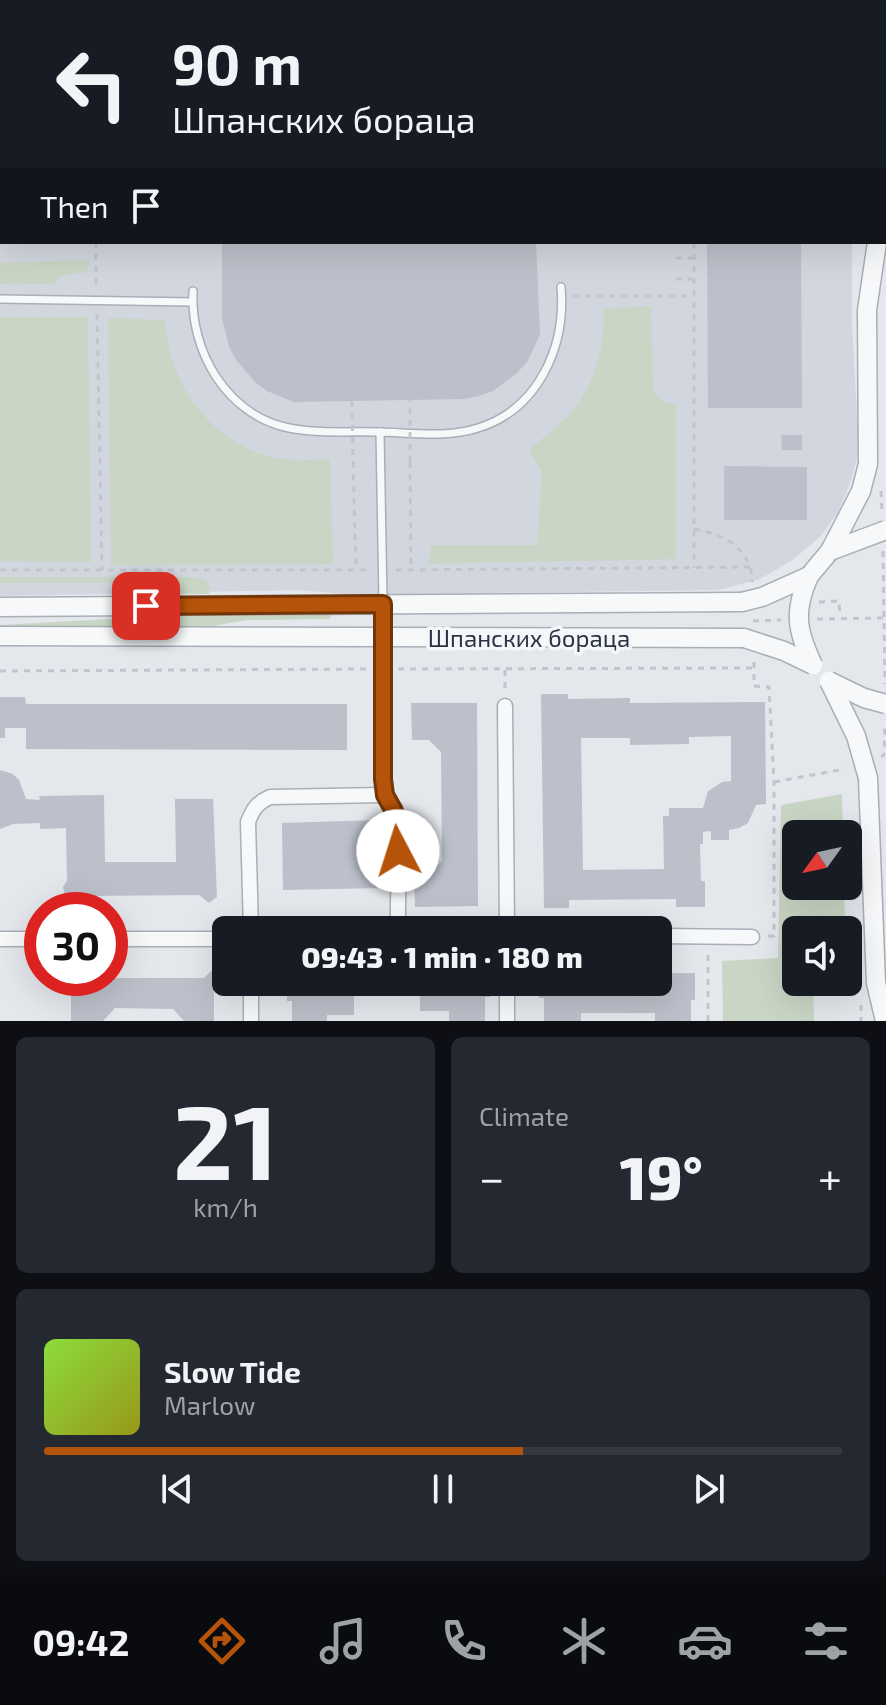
<!DOCTYPE html>
<meta charset="utf-8">
<style>
body{margin:0;font-family:"Exo 2",sans-serif;background:#242831;color:#f1f3f6;height:100vh;display:flex;flex-direction:column;font-size:30px;white-space:nowrap}
*{box-sizing:border-box;margin:0}
p{font-size:26px;color:#9ea1a6}
.icon{flex:none;width:44px;height:44px;fill:none;stroke:currentColor;stroke-width:2;stroke-linecap:round;stroke-linejoin:round}
.map{position:relative;height:1021px;overflow:hidden}
.sheet{display:flex;flex-direction:column;gap:16px;padding:16px;background:#0d0f14;flex:1}
.sheet>*{flex:none}
.guide{position:absolute;left:0px;top:0px;width:886px;height:244px;box-shadow:0 8px 32px #0002;background:#171b24;color:#f1f3f6;overflow:hidden}
.needle{width:52px;rotate:237deg}
.controls{position:absolute;left:782px;top:820px;display:grid;gap:16px}
.controls a{display:grid;place-items:center;width:80px;height:80px;border-radius:12px;background:#171b24;box-shadow:0 8px 32px #0002;font-size:40px}
.speed{position:absolute;left:24px;top:892px;display:flex;gap:16px;font-size:40px;font-weight:700;text-align:center}
.speed>*{display:grid;place-content:center;width:104px;height:104px;border-radius:50%;background:#171b24;box-shadow:0 8px 32px #0002;line-height:1}
.speed .limit{border:12px solid #d22;background:#fff;color:#111}
.pin{position:absolute;display:grid;place-items:center;width:68px;height:68px;color:#fff;margin:-34px;border-radius:16px;box-shadow:0 4px 12px #0006}
.me{position:absolute;width:88px;margin:-44px;rotate:355deg;stroke-linejoin:round;filter:drop-shadow(0 0 6px #0008)}
.turn{display:flex;align-items:center;gap:28px;height:168px;padding:0 40px;font-size:36px}
.turn .icon{width:104px;height:104px;stroke-width:2.5}
.turn b{display:block;font-size:56px;line-height:68px}
.then{display:flex;align-items:center;height:76px;padding:0 40px;background:#0003;gap:16px;font-size:30px}
.big{font-size:60px;font-weight:800;line-height:1.1}
.sheet .card{flex:1;display:flex;flex-direction:column;justify-content:center;gap:12px;min-width:0;padding:0 28px;border-radius:12px;background:#242831}
.sheet .dial{align-items:center;gap:0}
.dial b{font-size:104px;line-height:1}
.song{display:flex;align-items:center;gap:24px}
.cover{width:96px;height:96px;border-radius:12px;background:linear-gradient(135deg,hsl(90 70% 55%),hsl(60 70% 35%))}
.played{height:8px;border-radius:4px;background:linear-gradient(90deg,#b45309 60%,#363941 60%)}
.keys{display:flex;justify-content:space-around;direction:ltr}
.heat{display:flex;justify-content:space-between;align-items:center;font-size:44px;direction:ltr}
.sheet .tiles{flex:1;display:grid;gap:16px;grid-template-columns:1fr 1fr}
.card:last-child{grid-column:span 2}
.trip{position:absolute;left:212px;top:916px;width:460px;height:80px;border-radius:12px;background:#171b24;box-shadow:0 8px 32px #0002;font-weight:800;line-height:80px;text-align:center}
.menu{display:flex;height:128px;justify-content:space-around;align-items:center;background:#090b0e;color:#9ea1a6}
.menu .icon{width:56px;height:56px}
.menu .current{color:#b45309}
.menu b{font-size:36px;color:#f1f3f6}
.map>svg:first-child{display:block}
</style>
<div class="map">
<svg width="886" height="1021" viewBox="0 0 886 1021">
<rect width="100%" height="100%" fill="#e4e7ec"/>
<polygon fill="#d2d6de" points="0,0 852,0 2,2 2,242 852,242 852,325 859,451 850,483 838,512 820,537 791,561 760,579 718,590 415,594 344,594 299,590 0,596"/>
<g fill="#c9d6c5">
<polygon points="90,260 87,271 61,276 54,284 0,284 0,263"/>
<path d="M 651,306 L 653,389 C 659,401 664,403 676,404 L 676,559 L 429,564 L 431,545 L 537,545 L 542,472 L 529,450 C 541,438 556,429 568,416 C 594,386 605,349 604,309 Z"/>
<polygon points="0,317 88,317 91,562 0,561"/>
<path d="M 108,318 L 165,320 C 168,381 207,438 268,456 C 289,462 309,460 330,459 L 333,564 L 111,565 Z"/>
<polygon points="0,577 196,577 207,581 210,588 209,594 176,594 161,582 0,583"/>
<polygon points="330,615 330,619 247,620 201,628 0,629 0,625 147,617"/>
<polygon points="842,794 843,834 796,834 796,886 844,886 845,930 796,930 796,982 813,982 814,1021 723,1021 722,961 778,958 781,805"/>
</g>
<g fill="#bbc0ca" fill-rule="evenodd">
<polygon points="222,242 536,242 540,335 527,362 517,373 493,391 479,396 464,399 294,402 267,391 255,382 236,360 229,347 222,318"/>
<polygon points="707,242 801,242 802,408 708,408"/>
<polygon points="781,435 802,435 802,450 782,450"/>
<polygon points="724,466 807,467 807,520 724,520"/>
<path d="M 541,694 L 568,694 L 568,699 L 630,698 L 630,703 L 765,702 L 766,804 L 756,805 L 748,823 L 739,828 L 729,830 L 729,840 L 711,840 L 711,831 L 703,832 L 703,844 L 700,844 L 701,881 L 705,881 L 705,907 L 676,907 L 676,899 L 569,900 L 569,908 L 544,908 ZM 731,736 L 731,781 L 722,782 L 708,791 L 703,808 L 669,808 L 669,816 L 663,816 L 664,869 L 583,870 L 581,738 L 630,738 L 630,745 L 689,744 L 689,737 Z"/>
<polygon points="0,697 25,697 26,704 347,704 347,750 26,749 26,728 5,728 5,738 0,738"/>
<polygon points="411,703 477,703 478,906 415,907 414,871 431,871 442,861 441,752 429,740 412,740"/>
<polygon points="0,770 13,774 19,780 26,799 40,800 39,796 104,795 105,862 176,862 175,799 213,799 217,897 209,903 199,895 83,896 77,901 71,900 64,892 63,887 67,881 66,828 40,829 40,823 13,824 0,829"/>
<polygon points="379,820 381,888 283,890 282,823"/>
<polygon points="211,971 222,982 214,989 214,1021 184,1021 173,1009 115,1008 103,1021 71,1021 71,988 64,982 68,978 204,978"/>
<polygon points="668,973 695,973 695,1000 691,1000 691,1021 655,1021 655,1013 581,1013 581,1021 544,1021 544,998 539,998 539,982 658,982 658,977 668,977"/>
<polygon points="287,982 354,982 354,1015 327,1015 327,1021 292,1021 292,1001 287,1001"/>
<polygon points="420,982 489,982 490,997 485,997 485,1021 449,1021 449,1011 420,1011"/>
</g>
<g fill="none" stroke-linecap="round" stroke-linejoin="round">
<g stroke="#a9aeb7" stroke-width="10">
<g id="service">
<polyline points="503,0 507,2"/>
<polyline points="245,2 249,0"/>
<polyline points="884,117 886,117"/>
<path d="M 193,291 C 190,352 227,415 289,428 C 319,434 351,431 381,432 C 413,433 447,438 478,428 C 539,409 566,346 561,287"/>
<polyline points="0,299 192,302"/>
<polyline points="380,432 383,601"/>
</g>
</g>
<g stroke="#a9aeb7" stroke-width="17">
<g id="minor">
<path d="M 383,604 L 383,779 C 384,796 395,810 397,827 C 401,861 397,896 398,930"/>
<polyline points="505,706 507,930"/>
<path d="M 251,930 L 248,822 C 253,809 257,803 270,797 L 385,795"/>
<polyline points="658,936 752,937"/>
<polyline points="0,939 42,939"/>
<polyline points="110,939 226,939"/>
<polyline points="251,982 251,1021"/>
<polyline points="507,1021 507,982"/>
</g>
</g>
<g stroke="#a9aeb7" stroke-width="21">
<g id="tertiary">
<polyline points="884,222 886,216"/>
<polyline points="868,464 867,310 877,242"/>
<polyline points="809,576 830,551"/>
<polyline points="0,607 742,602"/>
<polyline points="0,636 744,638"/>
<polyline points="868,778 876,983 885,1021"/>
</g>
</g>
<g stroke="#c2c5cb" stroke-width="3" stroke-dasharray="6 6" stroke-linecap="butt">
<polyline points="11,0 11,2"/>
<polyline points="17,0 19,2"/>
<polyline points="97,0 97,2"/>
<polyline points="357,0 357,2"/>
<polyline points="413,0 413,2"/>
<polyline points="693,0 693,2"/>
<polyline points="857,0 857,2"/>
<polyline points="0,31 2,31"/>
<polyline points="96,242 96,286"/>
<polyline points="694,242 694,568"/>
<polyline points="676,258 694,258"/>
<polyline points="676,279 694,279"/>
<polyline points="573,296 693,296"/>
<polyline points="97,314 102,570"/>
<polyline points="353,462 356,569"/>
<polyline points="410,462 411,569"/>
<polyline points="881,491 882,512"/>
<path d="M 694,529 C 724,534 752,549 752,582"/>
<polyline points="883,551 885,684"/>
<polyline points="0,570 368,570"/>
<polyline points="396,570 752,567"/>
<polyline points="819,602 839,601 840,617"/>
<polyline points="817,619 885,618"/>
<polyline points="753,621 781,620"/>
<polyline points="754,662 754,686 769,687 774,782 774,936 768,936"/>
<polyline points="398,669 754,668"/>
<polyline points="505,670 505,690"/>
<polyline points="0,671 366,669"/>
<polyline points="881,757 884,755 885,723"/>
<polyline points="774,782 845,769"/>
<polyline points="861,1005 861,1021"/>
<polyline points="708,1021 708,953"/>
</g>
<use href="#service" stroke="#f7f8fa" stroke-width="7"/>
<use href="#minor" stroke="#f7f8fa" stroke-width="14"/>
<use href="#tertiary" stroke="#f7f8fa" stroke-width="18"/>
<g stroke="#a9aeb7" stroke-width="21" stroke-linecap="butt">
<g id="tertiary-bridge">
<polyline points="830,551 861,491 868,464"/>
<polyline points="830,551 886,530"/>
<path d="M 809,576 C 793,612 797,631 813,665"/>
<polyline points="742,602 762,597 809,576"/>
<polyline points="744,638 784,651 813,665"/>
<polyline points="829,681 856,736 868,778"/>
<polyline points="829,681 864,698 886,704"/>
</g>
</g>
<g stroke="#c2c5cb" stroke-width="3" stroke-dasharray="6 6" stroke-linecap="butt">
<polyline points="352,401 353,462"/>
<polyline points="410,462 410,400"/>
</g>
<use href="#tertiary-bridge" stroke="#f7f8fa" stroke-width="18"/>
</g>
<g fill="none" stroke-linecap="round" stroke-linejoin="round">
<g stroke="#753606" stroke-width="20">
<polyline id="route" points="146,606 383,604 383,779 385,795 394,811 398,851"/>
</g>
<use href="#route" stroke="#b45309" stroke-width="14"/>
</g>
<g text-anchor="middle" dominant-baseline="central" stroke-width="7" stroke-linejoin="round" paint-order="stroke">
<g font-size="24" fill="#2b3445" stroke="#f4f6f9">
<text x="529" y="637">Шпанских бораца</text>
</g>
</g>
</svg>
<div class="controls">
<a><svg class="needle" viewBox="-14 -14 28 28"><path d="M0-13l5 13h-10z" fill="#e53935"/><path d="M0 13l5-13h-10z" fill="#9ea1a6"/></svg></a>
<a><svg class="icon" aria-label="sound" viewBox="0 0 24 24"><path d="M4 9h4l5-4v14l-5-4H4zM17 9q2 3 0 6"/></svg></a>
</div>
<div class="speed"><div class="limit">30</div></div>
<div class="pin" style="left:146px;top:606px;background:#d93025"><svg class="icon" aria-label="arrive" viewBox="0 0 24 24"><path d="M6 21V4h12l-3 4 3 4H6"/></svg></div>
<svg class="me" style="left:398px;top:851px" viewBox="-20 -20 40 40"><circle r="19" fill="#fff"/><path d="M0-13L10 11 0 6-10 11z" fill="#b45309"/></svg>
<div class="trip">09:43 · 1 min · 180 m</div>
<div class="guide">
<div class="turn"><svg class="icon" aria-label="left" viewBox="0 0 24 24"><path d="M17 20v-9H6M10 6l-5 5 5 5"/></svg><div><b>90 m</b>Шпанских бораца</div></div>
<div class="then">Then<svg class="icon" aria-label="arrive" viewBox="0 0 24 24"><path d="M6 21V4h12l-3 4 3 4H6"/></svg></div>
</div>
</div>
<section class="sheet">
<div class="tiles">
<div class="card dial"><b>21</b><p>km/h</p></div>
<div class="card"><p>Climate</p>
<div class="heat"><a>−</a><b class="big">19°</b><a>+</a></div>
</div>
<div class="card">
<div class="song"><i class="cover"></i><div><b>Slow Tide</b><p>Marlow</p></div></div>
<div class="played"></div>
<div class="keys"><svg class="icon" aria-label="previous" viewBox="0 0 24 24"><path d="M18 5L8 12l10 7zM5 5v14"/></svg><svg class="icon" aria-label="pause" viewBox="0 0 24 24"><path d="M8 5v14M16 5v14"/></svg><svg class="icon" aria-label="next" viewBox="0 0 24 24"><path d="M6 5l10 7-10 7zM19 5v14"/></svg></div>
</div>
</div>
</section>
<nav class="menu">
<b>09:42</b>
<svg class="icon current" aria-label="directions" viewBox="0 0 24 24"><path d="M12 3l9 9-9 9-9-9zM9 14v-3h6M13 9l2 2-2 2"/></svg>
<svg class="icon" aria-label="music" viewBox="0 0 24 24"><path d="M9 18V5l10-2v13"/><circle cx="6" cy="18" r="3"/><circle cx="16" cy="16" r="3"/></svg>
<svg class="icon" aria-label="phone" viewBox="0 0 24 24"><path d="M5 4h4l2 5-3 2q2 4 5 5l2-3 5 2v4C11 20 4 13 5 4z"/></svg>
<svg class="icon" aria-label="climate" viewBox="0 0 24 24"><path d="M12 3v18M4 7l16 10M4 17L20 7"/></svg>
<svg class="icon" aria-label="car" viewBox="0 0 24 24"><path d="M5 17H2v-5l4-1 3-4h7l3 4 3 1v5h-3M9 17h6M6 11h13"/><circle cx="7" cy="17" r="2"/><circle cx="17" cy="17" r="2"/></svg>
<svg class="icon" aria-label="filters" viewBox="0 0 24 24"><path d="M4 7h16M4 17h16"/><circle cx="9" cy="7" r="2"/><circle cx="15" cy="17" r="2"/></svg>
</nav>
